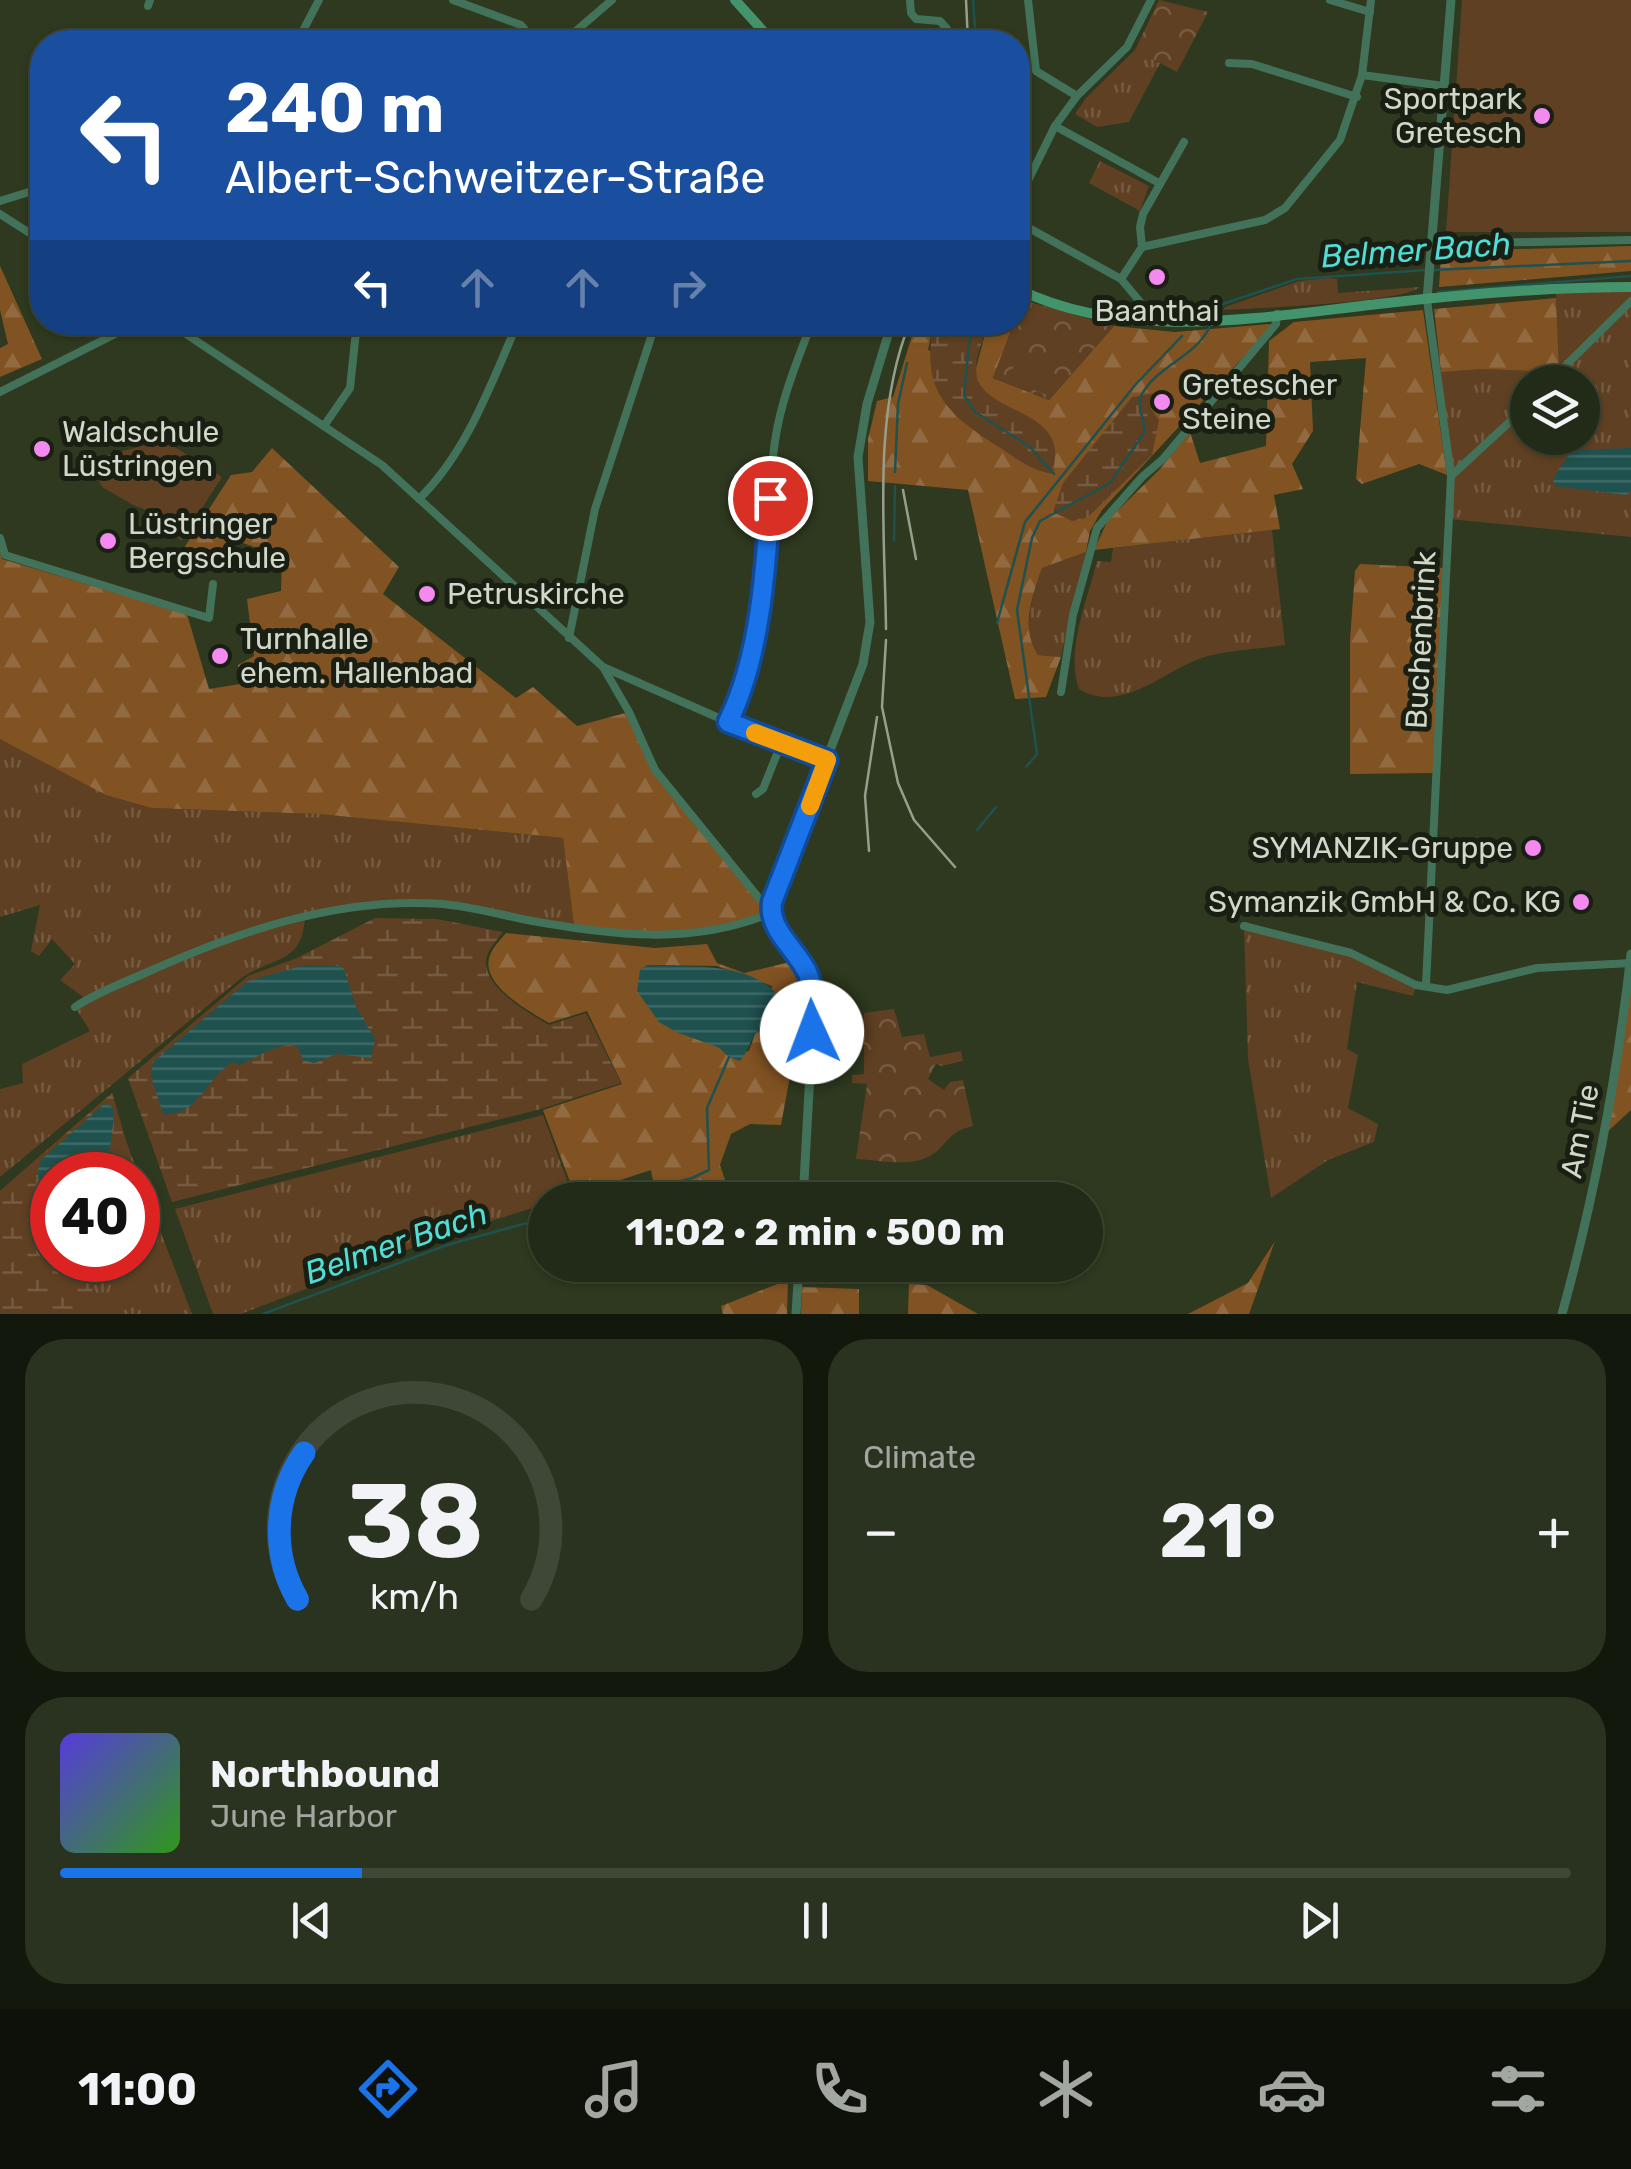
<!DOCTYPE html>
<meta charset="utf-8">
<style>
body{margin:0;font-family:Rubik,sans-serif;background:#2a3320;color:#f1f3f6;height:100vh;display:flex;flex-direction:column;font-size:38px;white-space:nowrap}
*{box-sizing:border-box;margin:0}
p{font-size:32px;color:#a2a7a1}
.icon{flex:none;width:55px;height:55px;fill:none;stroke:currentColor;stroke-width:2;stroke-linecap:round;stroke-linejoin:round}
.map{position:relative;height:1314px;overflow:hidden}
.sheet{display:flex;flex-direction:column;gap:25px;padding:25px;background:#13180d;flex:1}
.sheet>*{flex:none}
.hud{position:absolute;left:30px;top:30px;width:1000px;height:305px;border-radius:40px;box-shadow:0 2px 8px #0004,0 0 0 2px #3f4736;background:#1a4fa0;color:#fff;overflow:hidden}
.fabs{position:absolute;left:1510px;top:365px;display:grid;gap:20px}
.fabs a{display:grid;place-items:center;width:90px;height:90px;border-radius:50%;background:#222b17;box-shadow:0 2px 8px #0004,0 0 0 2px #3f4736;font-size:50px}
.speed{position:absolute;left:30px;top:1152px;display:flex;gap:20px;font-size:50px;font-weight:700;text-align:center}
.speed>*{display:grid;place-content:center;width:130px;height:130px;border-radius:50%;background:#222b17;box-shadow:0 2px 8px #0004,0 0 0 2px #3f4736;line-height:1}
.speed .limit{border:15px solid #d22;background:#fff;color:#111}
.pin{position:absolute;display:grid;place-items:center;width:85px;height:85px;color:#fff;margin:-42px;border:5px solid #fff;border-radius:50%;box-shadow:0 2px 10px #0007}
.me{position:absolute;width:110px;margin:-55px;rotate:358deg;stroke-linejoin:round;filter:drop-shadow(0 0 8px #0008)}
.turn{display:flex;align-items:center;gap:35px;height:210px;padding:0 30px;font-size:45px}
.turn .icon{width:130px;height:130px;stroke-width:2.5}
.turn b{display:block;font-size:70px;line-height:85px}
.lanes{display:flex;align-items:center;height:95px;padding:0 30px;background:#0003;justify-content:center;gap:50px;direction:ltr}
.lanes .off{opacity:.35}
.big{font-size:75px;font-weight:700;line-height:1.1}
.sheet .card{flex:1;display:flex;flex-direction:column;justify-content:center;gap:15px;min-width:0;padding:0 35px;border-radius:40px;background:#2a3320}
.sheet .dial{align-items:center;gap:0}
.dial svg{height:260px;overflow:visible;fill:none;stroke:#3f4736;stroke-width:7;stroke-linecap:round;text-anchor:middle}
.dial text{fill:#f1f3f6;stroke:none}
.song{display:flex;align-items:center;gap:30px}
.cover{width:120px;height:120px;border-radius:15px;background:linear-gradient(135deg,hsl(250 70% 55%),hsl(110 70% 35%))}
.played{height:10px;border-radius:5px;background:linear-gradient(90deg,#1a73e8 20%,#3f4736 20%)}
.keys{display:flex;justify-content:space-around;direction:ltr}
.heat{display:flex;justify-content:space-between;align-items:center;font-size:55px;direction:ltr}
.sheet .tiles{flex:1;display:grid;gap:25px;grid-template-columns:1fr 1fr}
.card:last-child{grid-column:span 2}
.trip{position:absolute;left:528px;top:1182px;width:575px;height:100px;border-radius:50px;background:#222b17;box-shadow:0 2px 8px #0004,0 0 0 2px #3f4736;font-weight:700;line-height:100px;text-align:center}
.menu{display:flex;height:160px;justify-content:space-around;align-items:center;background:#0e1109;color:#a2a7a1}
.menu .icon{width:70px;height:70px}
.menu .on{color:#1a73e8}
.menu b{font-size:45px;color:#f1f3f6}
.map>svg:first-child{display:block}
</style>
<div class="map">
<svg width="1631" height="1314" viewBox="0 0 1631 1314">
<defs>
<pattern id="grass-tufts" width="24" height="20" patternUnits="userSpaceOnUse" patternTransform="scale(2.5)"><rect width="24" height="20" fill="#5f4022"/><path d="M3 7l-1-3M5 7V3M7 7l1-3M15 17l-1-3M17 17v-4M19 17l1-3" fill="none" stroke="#755b41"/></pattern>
<pattern id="forest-firs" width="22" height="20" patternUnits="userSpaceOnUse" patternTransform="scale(2.5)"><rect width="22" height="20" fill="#815222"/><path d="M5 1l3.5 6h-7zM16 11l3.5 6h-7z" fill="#926a41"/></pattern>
<pattern id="wetland-marsh" width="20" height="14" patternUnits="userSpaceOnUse" patternTransform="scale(2.5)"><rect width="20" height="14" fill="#5f4022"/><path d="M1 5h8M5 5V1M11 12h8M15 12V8" fill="none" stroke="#755b41"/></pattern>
<pattern id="park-crowns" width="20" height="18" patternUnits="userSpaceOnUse" patternTransform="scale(2.5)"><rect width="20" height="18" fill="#5f4022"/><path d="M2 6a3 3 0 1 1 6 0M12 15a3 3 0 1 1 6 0" fill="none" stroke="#755b41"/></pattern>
<pattern id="water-rules" width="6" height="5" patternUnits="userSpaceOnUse" patternTransform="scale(2.5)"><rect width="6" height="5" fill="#1f514f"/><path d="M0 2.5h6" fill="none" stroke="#3e6967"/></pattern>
</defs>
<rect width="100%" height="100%" fill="#2e391f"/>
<g fill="url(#grass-tufts)" fill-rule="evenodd">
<polygon points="1135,50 1160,63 1129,122 1097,127 1075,114 1086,98"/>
<polygon points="1100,161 1149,186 1140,211 1089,183"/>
<path d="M 1327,278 L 1337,279 L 1338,293 L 1420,287 C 1401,303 1257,308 1223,310 L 1225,307 L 1299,281 Z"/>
<path d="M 1631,287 L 1631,537 L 1449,519 L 1451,476 L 1437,372 L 1482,369 L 1558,372 L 1556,290 ZM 1528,382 L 1582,382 L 1582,438 L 1528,438 Z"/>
<path d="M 1272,530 L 1285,645 C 1260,649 1233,650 1208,656 C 1167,667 1123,716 1079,689 C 1065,650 1088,599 1097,561 L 1111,562 L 1113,548 Z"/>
<path d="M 1086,552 L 1061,657 L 1038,655 C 1020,627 1033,598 1042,568 Z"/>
<path d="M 0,739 L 152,808 L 319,814 L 563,838 L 574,926 L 499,912 L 397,903 L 305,916 C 303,965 273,956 240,979 L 0,1177 L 0,1089 L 23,1083 L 22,1064 L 90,1031 L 75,1007 L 86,999 L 60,980 L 75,964 L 52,939 L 39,956 L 31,951 L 40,905 L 0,917 Z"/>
<polygon points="1244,926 1351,953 1416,985 1413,996 1357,982 1347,1049 1358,1055 1348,1108 1378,1124 1374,1142 1328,1160 1271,1198 1248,1059"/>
<path d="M 112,1093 L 126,1141 L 192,1314 L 0,1314 L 0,1191 ZM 52,1175 L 138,1175 L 138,1260 L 52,1260 Z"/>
<polygon points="543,1115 573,1196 545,1200 545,1204 440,1237 241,1314 213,1314 175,1209"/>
</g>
<g fill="url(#forest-firs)" fill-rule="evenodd">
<polygon points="1631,246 1631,271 1439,287 1441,257 1448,251"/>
<polygon points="0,266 42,359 0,377 0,348 8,344 0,310"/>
<polygon points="1556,298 1559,372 1482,369 1441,372 1434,309"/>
<polygon points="1423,310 1447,475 1419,464 1362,484 1356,479 1366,358 1310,362 1313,431 1292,464 1303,489 1274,495 1280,529 1094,550 1108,520 1160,469 1190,432 1200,463 1266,446 1269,341 1294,322"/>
<path d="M 916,323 L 934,323 L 928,350 L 976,368 L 988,323 L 1014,323 L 993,378 L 1049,400 L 1114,326 L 1175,332 L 1270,324 L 1270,328 L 1102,510 L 1090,531 L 1086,552 L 1042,568 C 1032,598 1020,627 1038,655 L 1061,657 L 1046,697 L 1015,699 L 968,490 L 868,481 L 868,439 L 877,401 L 893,397 Z"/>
<polygon points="272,448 399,567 383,594 516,698 533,687 577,726 629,712 655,770 771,913 743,925 657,937 574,926 563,838 319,814 152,808 106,795 0,739 0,552 2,559 187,614 209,689 240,684 238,665 254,656 247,599 281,591 282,557 229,538 215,572 204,560 184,548 231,475 252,472"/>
<polygon points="1360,564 1445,568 1434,773 1350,774 1350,640 1355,571"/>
<path d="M 506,933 L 655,948 L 707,944 L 717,963 L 744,973 L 790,962 L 804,1000 L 781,1125 L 750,1124 L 731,1134 L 720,1165 L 725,1180 L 656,1200 L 651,1170 L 575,1195 L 543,1110 L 622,1084 L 587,1011 L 549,1023 C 529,1011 476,983 491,953 C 494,946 501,939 506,933 ZM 648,965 L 717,966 L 772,986 L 767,1025 L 755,1034 L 749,1051 L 729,1057 L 640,970 Z"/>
<polygon points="1631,963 1631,1110 1605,1134"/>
<polygon points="1275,1241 1249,1314 1188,1314 1248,1283"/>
<polygon points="788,1280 787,1314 723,1314 721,1306"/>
<polygon points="909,1284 927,1285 978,1314 908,1314"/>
<polygon points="802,1287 859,1289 859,1314 801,1314"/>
</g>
<g fill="url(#wetland-marsh)">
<path d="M 934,322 L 988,323 C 984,338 973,361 977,377 C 985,410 1051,410 1055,450 C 1056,458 1053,466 1054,474 C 1032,471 1017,459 999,447 C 945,413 920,389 934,322 Z"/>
<polygon points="1156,393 1151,409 1159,420 1152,455 1087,518 1072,521 1053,512 1063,483 1132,397"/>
<path d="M 375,918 L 437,919 L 503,932 C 498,939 491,946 488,953 C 475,984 528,1012 549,1025 L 586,1013 L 621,1083 L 541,1109 L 172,1202 L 128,1078 L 248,976 L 297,958 Z"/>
<polygon points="112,1093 126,1141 123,1175 52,1175 52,1260 84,1260 83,1264 94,1285 86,1311 84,1314 0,1314 0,1191"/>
</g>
<g fill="url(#park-crowns)">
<polygon points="1159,0 1208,12 1177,72 1135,50"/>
<polygon points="1023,300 1114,326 1049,400 993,378 1014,323 1018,322"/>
<path d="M 894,1009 L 902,1037 L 924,1034 L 930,1057 L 961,1051 L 963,1061 L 941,1066 L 936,1063 L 928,1079 L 944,1090 L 950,1082 L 963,1080 L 973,1126 C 945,1132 946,1149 928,1157 C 907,1167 879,1160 856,1159 L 867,1084 L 852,1083 L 852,1075 L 864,1074 L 864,1013 Z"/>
</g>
<g fill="#5f4022">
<polygon points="1462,0 1631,0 1631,232 1446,232"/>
<polygon points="1016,359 1058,375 1050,396 1009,380"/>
<polygon points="164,440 222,477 181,541 155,513 135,506 102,487 89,460"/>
</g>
<g fill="url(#water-rules)">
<path d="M 1631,448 L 1631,491 L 1626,495 L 1555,486 L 1553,480 C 1555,475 1569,453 1573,450 Z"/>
<path d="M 305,965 L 340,966 L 344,969 L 356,1007 L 375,1039 L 371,1058 L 337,1054 L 314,1063 L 303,1060 L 298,1047 C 277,1040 259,1058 239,1065 L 233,1062 C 206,1077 199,1117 163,1114 L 151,1076 L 153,1062 L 248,981 Z"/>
<path d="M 648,965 C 692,968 755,960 782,1001 C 780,1018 767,1021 757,1032 C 750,1040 748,1052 740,1061 L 729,1057 L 720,1048 L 676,1032 L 659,1022 L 637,991 L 640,970 Z"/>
<path d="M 108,1104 L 113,1108 C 115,1131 107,1152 109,1175 L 52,1175 L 52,1248 C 47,1247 42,1247 39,1240 C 33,1230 39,1218 40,1209 C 43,1191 34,1177 41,1160 L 103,1105 Z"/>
</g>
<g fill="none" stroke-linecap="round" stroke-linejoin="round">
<g stroke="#1f514f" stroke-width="2.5">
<polyline points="973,0 976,42"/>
<polyline points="1434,270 1631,261"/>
<polyline points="1438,292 1631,276"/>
<polyline points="1213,318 1217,306 1297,279 1426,270"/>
<polyline points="975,322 969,344 964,395 975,412 1030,447 1054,474"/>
<polyline points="895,472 898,404 907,363"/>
<polyline points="894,540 895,486"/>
<polyline points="997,623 1025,522 1136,384 1182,336"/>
<path d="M 1026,767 L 1037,754 L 1017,610 L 1032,538 L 1040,521 L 1110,483 L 1144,433 C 1146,419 1135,406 1142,394 C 1158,365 1196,357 1210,326"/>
<polyline points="977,830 996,807"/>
<polyline points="782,1001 801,994"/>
<polyline points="611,1200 692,1178 709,1170 707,1108 729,1057"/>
<polyline points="263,1314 447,1245 545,1218"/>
</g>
<g stroke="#427259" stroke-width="8">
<polyline points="453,0 521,25 535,42"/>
<polyline points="910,0 911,13 916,19 940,21 947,29 948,42"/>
<polyline points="1028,0 1036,71 1077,96"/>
<polyline points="1330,0 1370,12"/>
<polyline points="148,6 150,0"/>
<polyline points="297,42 319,0"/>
<polyline points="563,42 612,0"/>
<polyline points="1229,63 1252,64 1357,97"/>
<polyline points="1362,75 1444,86"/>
<polyline points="1055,126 1159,183"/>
<polyline points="0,201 42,188"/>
<polyline points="1018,201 1055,126 1077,96 1127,47 1151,0"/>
<polyline points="0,214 42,241"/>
<polyline points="1018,222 1121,279 1141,303 1144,321"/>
<polyline points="1432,244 1631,240"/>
<polyline points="1142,247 1265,220 1285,208 1340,140 1362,75 1371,0"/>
<polyline points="1121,279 1142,247 1140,227 1143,214 1184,142"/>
<polyline points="168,322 382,465 603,667 728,722 827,760"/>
<polyline points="620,322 653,333"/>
<polyline points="1549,382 1631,301"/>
<polyline points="0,392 139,322"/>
<polyline points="324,426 350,388 357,322"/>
<polyline points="1451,476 1528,405"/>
<path d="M 419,499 C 467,452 491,384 518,322"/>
<polyline points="0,538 5,555 209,618 213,584"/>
<polyline points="569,638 595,509 656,322"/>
<polyline points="1061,692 1073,615 1097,528 1142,477 1163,459 1276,324 1277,314"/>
<path d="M 728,722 C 771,637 762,533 775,441 C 781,400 797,361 812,322"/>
<polyline points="756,794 763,789 781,744"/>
<polyline points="1244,926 1351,953 1416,985 1447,990 1537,968 1631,963"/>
<polyline points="1426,984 1451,476 1427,300"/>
<path d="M 75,1007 C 96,993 120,984 143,974 C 236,932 339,896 443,904 C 473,907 502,915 532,921 C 614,935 692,946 771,913 L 655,770 L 629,712 L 603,667"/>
</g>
<g stroke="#427259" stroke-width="9">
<polyline points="1427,300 1451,0"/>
<path d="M 803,1200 L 814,1000 C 811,986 808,972 801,960 C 789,939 769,928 772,902 L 863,664 L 870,622 L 858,457 L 867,404 L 892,322"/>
<polyline points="796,1314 799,1265"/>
<path d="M 1562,1314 C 1595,1195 1617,1077 1631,954"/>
</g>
<g stroke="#43946c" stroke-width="10">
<polyline points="735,0 773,42"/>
<path d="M 1018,289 C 1129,344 1268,316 1387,303 C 1467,294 1550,287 1631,287"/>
</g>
<g stroke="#979f8c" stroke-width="2.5">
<polyline points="966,0 968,42"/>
<polyline points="903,490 916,559"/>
<path d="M 886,629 C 885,532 872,414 910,322"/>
<polyline points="886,640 882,707 898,783 914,820 955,867"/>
<polyline points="869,851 865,796 877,717"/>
</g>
</g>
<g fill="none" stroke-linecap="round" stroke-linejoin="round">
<g stroke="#114b97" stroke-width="25">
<path id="route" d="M 770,498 C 766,569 760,658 728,722 L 827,760 L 772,902 C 768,931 797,949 808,974 C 815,993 813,1013 812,1032"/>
</g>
<use href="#route" stroke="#1a73e8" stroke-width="18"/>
<polyline stroke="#f59e0b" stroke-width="18" points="755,733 827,760 810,806"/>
</g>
<g fill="#f489f0" stroke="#191f13" stroke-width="4">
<circle cx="1542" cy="116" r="10"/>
<circle cx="1157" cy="277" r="10"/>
<circle cx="1162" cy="402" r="10"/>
<circle cx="42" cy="449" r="10"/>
<circle cx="108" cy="541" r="10"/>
<circle cx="427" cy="594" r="10"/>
<circle cx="220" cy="656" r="10"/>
<circle cx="1533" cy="848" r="10"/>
<circle cx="1581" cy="902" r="10"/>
</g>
<g text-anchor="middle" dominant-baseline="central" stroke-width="10" stroke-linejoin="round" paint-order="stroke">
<g font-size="30" fill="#d1d8c9" stroke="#191f13" text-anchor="start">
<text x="1522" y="99" text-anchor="end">Sportpark<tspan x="1522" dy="34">Gretesch</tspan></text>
<text x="1157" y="311" text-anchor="middle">Baanthai</text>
<text x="1182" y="385">Gretescher<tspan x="1182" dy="34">Steine</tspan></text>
<text x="62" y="432">Waldschule<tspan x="62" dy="34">Lüstringen</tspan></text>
<text x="128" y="524">Lüstringer<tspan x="128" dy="34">Bergschule</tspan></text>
<text x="447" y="594">Petruskirche</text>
<text x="240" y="639">Turnhalle<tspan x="240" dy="34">ehem. Hallenbad</tspan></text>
<text x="1513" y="848" text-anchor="end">SYMANZIK-Gruppe</text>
<text x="1561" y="902" text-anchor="end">Symanzik GmbH &amp; Co. KG</text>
</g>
<g font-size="30" fill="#d1d8c9" stroke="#191f13">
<text transform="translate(1421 640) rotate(-87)">Buchenbrink</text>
<text transform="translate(1580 1131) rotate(-79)">Am Tie</text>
</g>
<g font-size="32" font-style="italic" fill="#51dcd6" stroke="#191f13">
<text transform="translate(1416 250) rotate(-4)">Belmer Bach</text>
<text transform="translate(396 1243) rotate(-19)">Belmer Bach</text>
</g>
</g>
</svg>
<div class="fabs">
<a><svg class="icon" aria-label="layers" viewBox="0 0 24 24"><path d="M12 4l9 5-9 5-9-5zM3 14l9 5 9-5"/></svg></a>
</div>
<div class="speed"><div class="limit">40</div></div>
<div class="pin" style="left:770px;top:498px;background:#d93025"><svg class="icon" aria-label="arrive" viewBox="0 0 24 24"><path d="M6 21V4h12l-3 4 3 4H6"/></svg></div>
<svg class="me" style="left:812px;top:1032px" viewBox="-20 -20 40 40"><circle r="19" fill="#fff"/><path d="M0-13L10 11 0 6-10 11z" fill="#1a73e8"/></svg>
<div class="trip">11:02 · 2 min · 500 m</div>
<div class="hud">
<div class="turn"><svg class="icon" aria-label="left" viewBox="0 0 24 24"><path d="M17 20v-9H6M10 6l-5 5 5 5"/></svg><div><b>240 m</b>Albert-Schweitzer-Straße</div></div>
<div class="lanes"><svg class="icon" aria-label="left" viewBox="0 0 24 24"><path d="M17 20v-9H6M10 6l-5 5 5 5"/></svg><svg class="icon off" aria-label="ahead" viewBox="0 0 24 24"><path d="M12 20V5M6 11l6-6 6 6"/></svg><svg class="icon off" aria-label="ahead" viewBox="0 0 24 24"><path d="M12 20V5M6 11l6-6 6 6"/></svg><svg class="icon off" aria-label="right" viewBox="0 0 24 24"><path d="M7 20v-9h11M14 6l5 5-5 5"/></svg></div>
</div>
</div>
<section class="sheet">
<div class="tiles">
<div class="card dial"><svg viewBox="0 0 100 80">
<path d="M14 69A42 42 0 1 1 86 69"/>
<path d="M14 69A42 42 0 0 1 16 24" stroke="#1a73e8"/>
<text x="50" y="56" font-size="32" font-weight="700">38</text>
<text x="50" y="72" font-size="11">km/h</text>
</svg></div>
<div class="card"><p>Climate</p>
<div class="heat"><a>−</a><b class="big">21°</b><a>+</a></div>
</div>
<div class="card">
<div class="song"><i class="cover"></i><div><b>Northbound</b><p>June Harbor</p></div></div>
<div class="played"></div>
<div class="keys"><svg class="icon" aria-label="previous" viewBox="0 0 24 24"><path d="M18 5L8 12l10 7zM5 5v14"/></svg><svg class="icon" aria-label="pause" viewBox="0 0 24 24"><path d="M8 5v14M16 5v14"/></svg><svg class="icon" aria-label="next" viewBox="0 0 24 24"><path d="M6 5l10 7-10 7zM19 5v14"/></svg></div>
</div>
</div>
</section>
<nav class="menu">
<b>11:00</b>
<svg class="icon on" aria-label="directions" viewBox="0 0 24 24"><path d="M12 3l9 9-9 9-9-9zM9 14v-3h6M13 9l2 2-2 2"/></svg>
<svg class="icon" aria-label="music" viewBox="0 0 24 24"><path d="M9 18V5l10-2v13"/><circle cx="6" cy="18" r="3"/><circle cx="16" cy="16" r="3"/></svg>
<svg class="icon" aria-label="phone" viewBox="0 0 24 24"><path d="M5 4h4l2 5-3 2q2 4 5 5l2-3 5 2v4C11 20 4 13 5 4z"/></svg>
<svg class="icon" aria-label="climate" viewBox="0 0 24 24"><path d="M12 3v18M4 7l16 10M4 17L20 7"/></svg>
<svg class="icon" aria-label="car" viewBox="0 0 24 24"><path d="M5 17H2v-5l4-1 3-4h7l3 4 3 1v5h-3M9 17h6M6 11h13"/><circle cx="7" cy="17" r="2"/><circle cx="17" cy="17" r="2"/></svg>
<svg class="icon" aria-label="filters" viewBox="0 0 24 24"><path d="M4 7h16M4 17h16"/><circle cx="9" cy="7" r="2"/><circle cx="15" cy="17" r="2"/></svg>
</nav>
